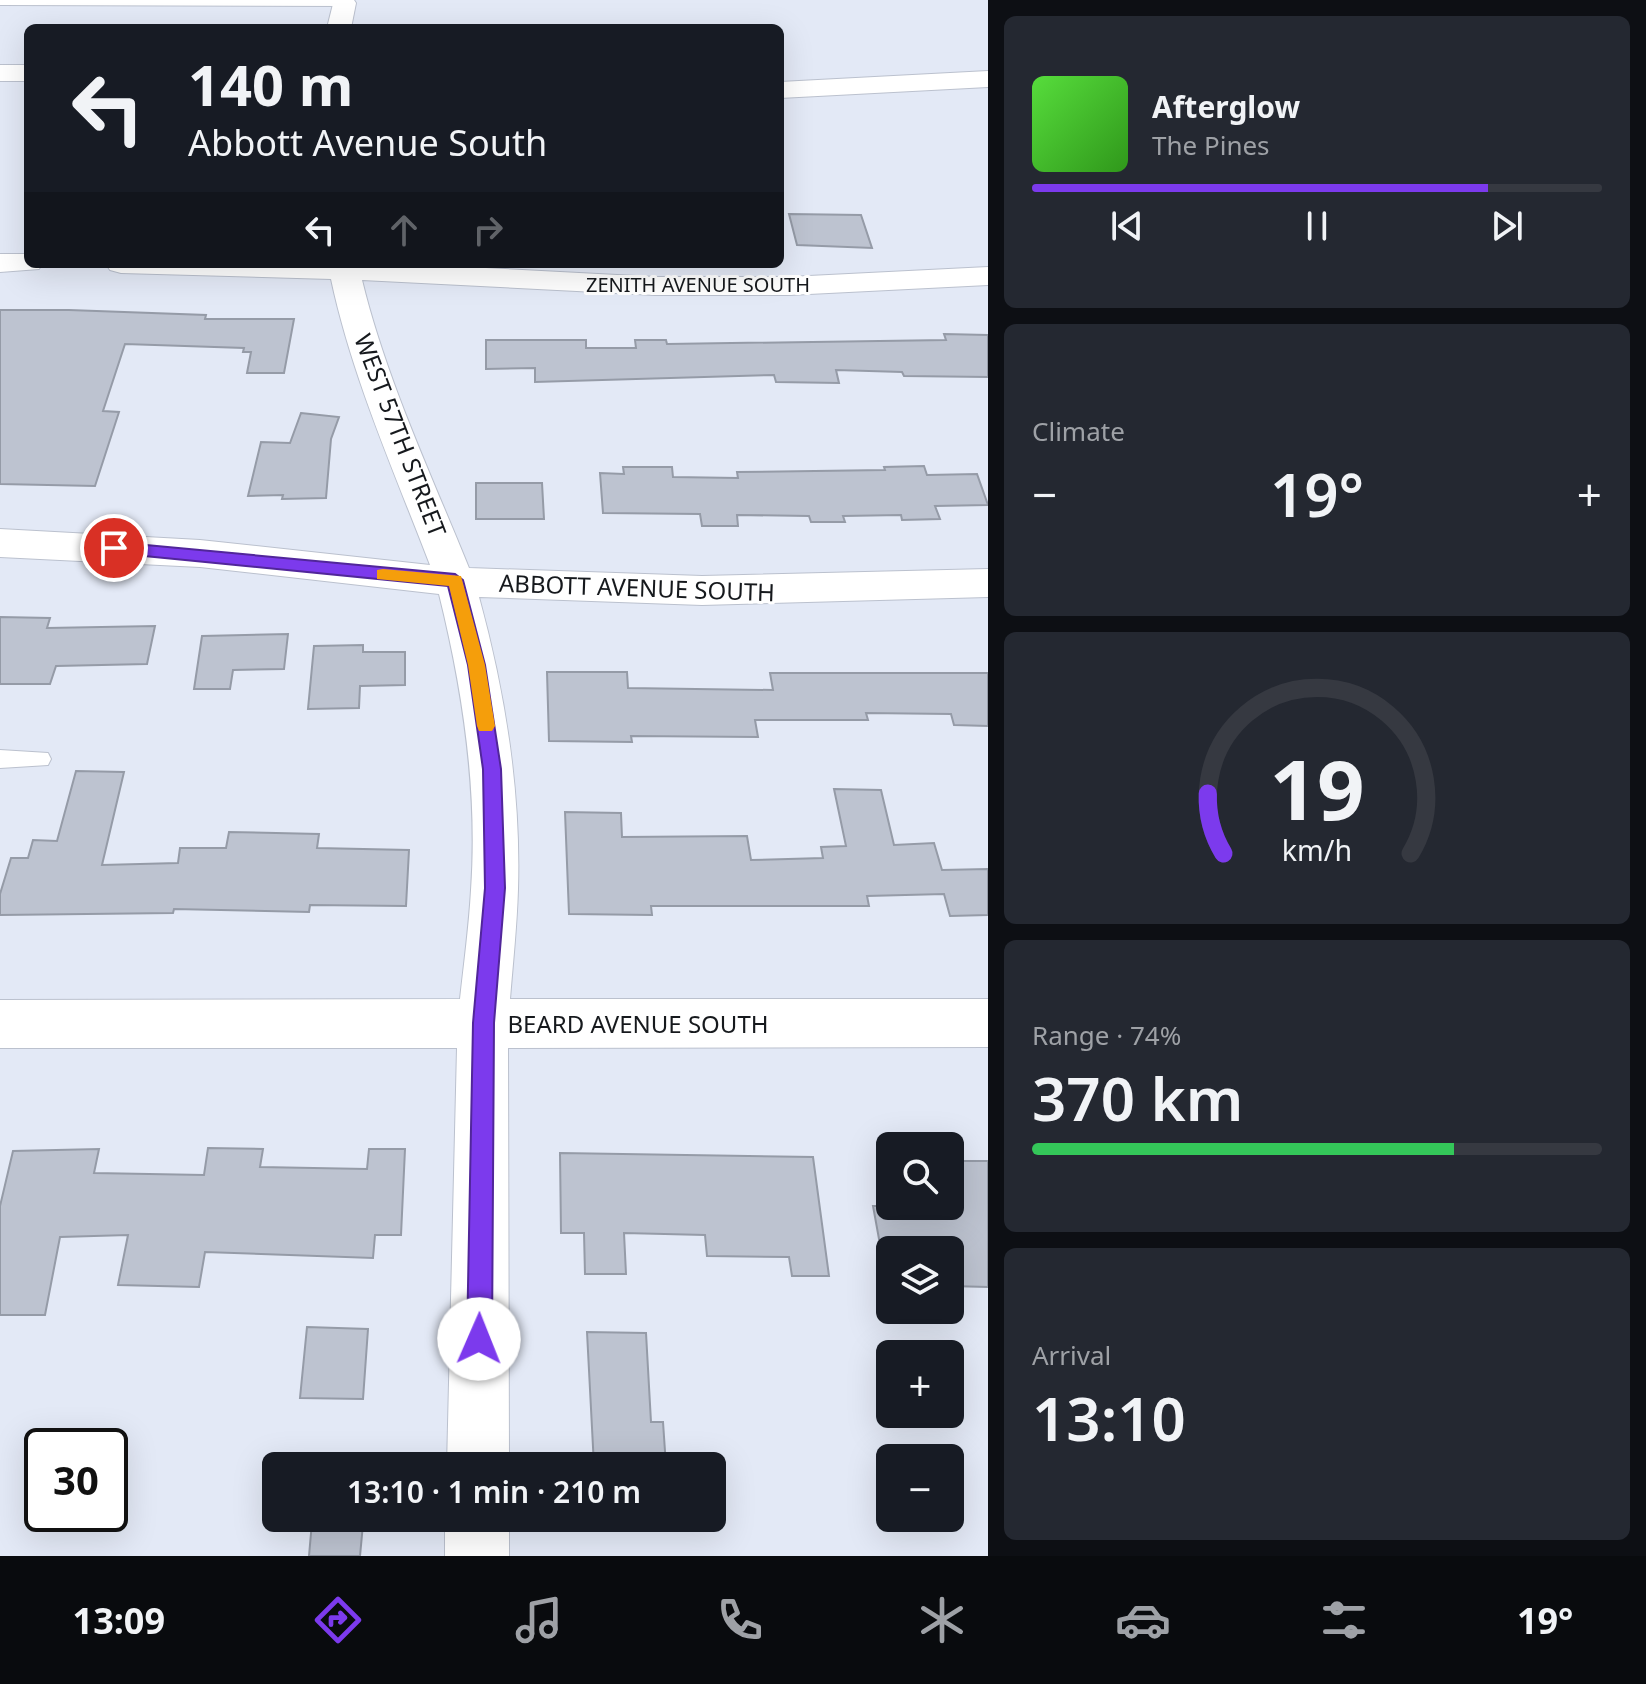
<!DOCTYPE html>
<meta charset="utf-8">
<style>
body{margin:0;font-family:"Noto Sans",sans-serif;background:#242831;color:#f1f3f6;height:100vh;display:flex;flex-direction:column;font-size:30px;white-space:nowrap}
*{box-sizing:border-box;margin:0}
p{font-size:26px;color:#9ea1a6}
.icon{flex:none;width:44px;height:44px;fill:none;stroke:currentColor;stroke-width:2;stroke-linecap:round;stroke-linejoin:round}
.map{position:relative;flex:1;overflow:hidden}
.side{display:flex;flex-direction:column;gap:16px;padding:16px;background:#0d0f14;width:658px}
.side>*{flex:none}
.hud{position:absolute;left:24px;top:24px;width:760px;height:244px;border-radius:12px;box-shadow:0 8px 32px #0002;background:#171b24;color:#f1f3f6;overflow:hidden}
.controls{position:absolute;left:876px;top:1132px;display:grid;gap:16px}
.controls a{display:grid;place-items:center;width:88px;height:88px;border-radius:12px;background:#171b24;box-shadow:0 8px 32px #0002;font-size:40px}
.speed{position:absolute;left:24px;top:1428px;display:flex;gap:16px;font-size:40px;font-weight:700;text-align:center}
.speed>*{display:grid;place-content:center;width:104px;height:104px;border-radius:50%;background:#171b24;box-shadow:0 8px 32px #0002;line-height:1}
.speed .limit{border:4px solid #111;border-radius:12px;background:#fff;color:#111}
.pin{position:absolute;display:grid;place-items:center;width:68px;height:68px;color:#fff;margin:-34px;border:4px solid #fff;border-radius:50%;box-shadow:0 2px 8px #0007}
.me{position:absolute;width:88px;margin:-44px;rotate:1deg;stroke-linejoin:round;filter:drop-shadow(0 0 6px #0008)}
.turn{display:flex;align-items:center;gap:28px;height:168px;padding:0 32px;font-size:36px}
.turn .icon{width:104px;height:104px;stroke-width:2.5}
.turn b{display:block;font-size:56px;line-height:68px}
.lanes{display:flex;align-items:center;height:76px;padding:0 32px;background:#0003;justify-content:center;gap:40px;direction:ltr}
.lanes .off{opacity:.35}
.big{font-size:60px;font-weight:600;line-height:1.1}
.side .tile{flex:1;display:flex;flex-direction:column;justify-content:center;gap:12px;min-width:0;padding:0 28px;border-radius:12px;background:#242831}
.side .dial{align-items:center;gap:0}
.dial svg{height:208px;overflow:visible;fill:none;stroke:#363941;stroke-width:7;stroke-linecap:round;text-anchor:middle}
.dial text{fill:#f1f3f6;stroke:none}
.song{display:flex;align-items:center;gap:24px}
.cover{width:96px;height:96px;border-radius:12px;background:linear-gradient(135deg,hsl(110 70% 55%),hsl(110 70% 35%))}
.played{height:8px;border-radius:4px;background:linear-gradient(90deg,#7c3aed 80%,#363941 80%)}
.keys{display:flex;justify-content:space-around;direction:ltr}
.heat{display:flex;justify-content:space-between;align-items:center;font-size:44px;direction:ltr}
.charge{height:12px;border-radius:6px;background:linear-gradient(90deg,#34c759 74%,#363941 0)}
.trip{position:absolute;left:262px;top:1452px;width:464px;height:80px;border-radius:12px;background:#171b24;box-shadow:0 8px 32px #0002;font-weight:600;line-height:80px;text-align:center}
.tab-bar{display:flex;height:128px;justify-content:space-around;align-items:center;background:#090b0e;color:#9ea1a6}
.tab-bar .icon{width:56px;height:56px}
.tab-bar .on{color:#7c3aed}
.tab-bar b{font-size:36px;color:#f1f3f6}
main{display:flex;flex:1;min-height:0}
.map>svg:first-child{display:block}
</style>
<main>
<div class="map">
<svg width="988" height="1556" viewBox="0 0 988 1556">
<rect width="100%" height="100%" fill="#e3e9f6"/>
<g fill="#bdc3d0" stroke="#959ba7" stroke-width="2">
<polygon points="789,214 861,215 872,248 797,245"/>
<polygon points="0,310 69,310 206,315 205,319 294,319 284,373 247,373 251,352 243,352 244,348 125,344 103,411 119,412 95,486 0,484"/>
<polygon points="944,334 988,335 988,377 904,376 902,372 836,370 839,383 776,382 774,375 535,382 535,368 486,369 486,340 586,340 586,348 636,348 635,340 666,340 667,344 946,340"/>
<polygon points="301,413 339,417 331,439 326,498 282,499 283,495 248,496 261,442 290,443"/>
<polygon points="924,466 927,475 977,474 988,505 935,506 940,519 902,520 901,515 843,516 845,522 811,522 809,516 737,515 738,526 702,526 700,514 603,513 600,473 624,474 623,467 672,467 673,477 738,478 737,472 885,470 884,467"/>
<polygon points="476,483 542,483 544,519 476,519"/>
<polygon points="0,617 50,618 47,628 155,626 147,664 56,666 50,684 0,684"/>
<polygon points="288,634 284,669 233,670 230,689 194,689 202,636"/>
<polygon points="363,645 363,652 405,652 405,685 360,686 359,708 308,709 314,646"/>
<polygon points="547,672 627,672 628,688 773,690 770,673 988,673 988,726 954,725 951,714 866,713 868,720 755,720 758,737 631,736 632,742 549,741"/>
<polygon points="76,771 124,772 102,865 178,863 180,848 226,848 229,832 319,834 317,848 409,850 406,906 310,905 309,912 174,909 173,913 0,915 0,894 11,858 28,858 33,840 57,841"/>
<polygon points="834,789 881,790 894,845 934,843 942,870 988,869 988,915 950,916 944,894 867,896 869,906 651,906 652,915 569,914 565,812 621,813 622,837 747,836 751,860 823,858 821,847 846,846"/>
<polygon points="208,1148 263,1149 260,1167 367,1169 369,1149 405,1149 401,1235 375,1235 373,1258 205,1252 199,1287 118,1285 128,1235 60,1237 45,1315 0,1315 0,1206 13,1151 99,1149 94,1173 204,1175"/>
<polygon points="560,1153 813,1157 829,1276 792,1276 789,1257 707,1256 705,1235 624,1233 626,1274 585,1274 584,1233 561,1233"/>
<polygon points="950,1161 988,1161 988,1287 950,1286 950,1250 881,1250 873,1206 950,1206"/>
<polygon points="307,1327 368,1329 363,1399 300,1398"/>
<polygon points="587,1332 646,1333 651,1422 663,1422 666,1466 594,1466"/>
<polygon points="312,1522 363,1524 360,1556 309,1556"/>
</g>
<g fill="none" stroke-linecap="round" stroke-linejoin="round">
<g stroke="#bbc1ce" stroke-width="2">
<g id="service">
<polygon points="0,0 346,0 350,3 344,6 0,5"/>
<polygon points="0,750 48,753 51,759 48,765 0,768"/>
</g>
</g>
<g stroke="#bbc1ce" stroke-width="2">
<g id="minor">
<polygon points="334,0 354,0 356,3 351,28 327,28"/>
<rect x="0" y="65" width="28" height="16"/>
<polygon points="988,71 988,87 780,98 780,82"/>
<polygon points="0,254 28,254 28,264 42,264 39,269 0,272"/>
<path d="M 106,264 L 408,264 L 655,277 L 789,277 L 988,267 L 988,285 L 789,295 L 655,295 L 362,280 C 386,379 431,474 469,568 L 702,576 L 988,569 L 988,597 L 702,605 L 479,597 C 505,692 521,790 518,889 C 517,925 513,962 510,999 L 988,999 L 988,1047 L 508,1048 L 509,1466 L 447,1466 L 457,1048 L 0,1048 L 0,1000 L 460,999 C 464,963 469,926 471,890 C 478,790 463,691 439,594 L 200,567 L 0,557 L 0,529 L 200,540 L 430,565 C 394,471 352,377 331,279 L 121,273 L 110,270 Z"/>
<rect x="445" y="1518" width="64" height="38"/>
</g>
</g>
<use href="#service" fill="#fff" fill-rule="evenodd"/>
<use href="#minor" fill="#fff" fill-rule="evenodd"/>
</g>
<polygon fill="#7c3aed" stroke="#51269a" stroke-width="2" points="114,542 455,574 463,580 485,665 501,769 505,888 494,1023 492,1339 488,1348 479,1352 471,1348 467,1339 473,1023 485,888 483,769 468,665 448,586 114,553 107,548"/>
<polygon fill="#f59e0b" points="383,569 461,576 485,665 495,726 492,731 479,731 477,726 468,665 449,586 377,579 377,570"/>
<g text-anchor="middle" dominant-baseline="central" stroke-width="6" stroke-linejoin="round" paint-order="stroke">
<g font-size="20" fill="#16191d" stroke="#fff">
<text x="698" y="284">ZENITH AVENUE SOUTH</text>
</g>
<g font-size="24" fill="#16191d" stroke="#fff">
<text transform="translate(401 435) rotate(69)">WEST 57TH STREET</text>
<text transform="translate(637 587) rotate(2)">ABBOTT AVENUE SOUTH</text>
<text x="638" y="1023">BEARD AVENUE SOUTH</text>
</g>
</g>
</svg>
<div class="controls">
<a><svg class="icon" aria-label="search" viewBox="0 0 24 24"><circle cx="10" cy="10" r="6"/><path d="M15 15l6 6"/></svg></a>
<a><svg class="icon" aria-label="layers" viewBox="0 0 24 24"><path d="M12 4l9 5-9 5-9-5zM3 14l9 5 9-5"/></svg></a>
<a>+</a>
<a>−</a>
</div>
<div class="speed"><div class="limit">30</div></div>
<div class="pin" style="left:114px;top:548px;background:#d93025"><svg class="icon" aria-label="arrive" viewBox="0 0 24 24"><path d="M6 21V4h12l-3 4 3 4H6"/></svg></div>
<svg class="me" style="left:479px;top:1339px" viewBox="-20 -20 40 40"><circle r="19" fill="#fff"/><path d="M0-13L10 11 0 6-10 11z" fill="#7c3aed"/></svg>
<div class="trip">13:10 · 1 min · 210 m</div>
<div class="hud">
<div class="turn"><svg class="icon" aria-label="left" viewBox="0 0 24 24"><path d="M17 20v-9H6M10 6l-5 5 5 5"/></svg><div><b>140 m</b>Abbott Avenue South</div></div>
<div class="lanes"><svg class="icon" aria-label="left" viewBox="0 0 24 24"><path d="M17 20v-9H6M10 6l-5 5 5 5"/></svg><svg class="icon off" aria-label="ahead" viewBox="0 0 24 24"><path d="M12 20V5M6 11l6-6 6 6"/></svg><svg class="icon off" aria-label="right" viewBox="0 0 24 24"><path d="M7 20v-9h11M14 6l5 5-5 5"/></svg></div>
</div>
</div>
<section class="side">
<div class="tile">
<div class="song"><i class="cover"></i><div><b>Afterglow</b><p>The Pines</p></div></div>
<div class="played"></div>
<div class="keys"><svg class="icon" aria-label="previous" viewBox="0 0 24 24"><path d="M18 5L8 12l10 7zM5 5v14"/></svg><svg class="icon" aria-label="pause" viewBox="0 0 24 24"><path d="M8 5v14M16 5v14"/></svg><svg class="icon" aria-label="next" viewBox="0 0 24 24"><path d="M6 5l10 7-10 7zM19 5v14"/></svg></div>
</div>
<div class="tile"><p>Climate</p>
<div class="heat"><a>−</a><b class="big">19°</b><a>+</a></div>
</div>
<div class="tile dial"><svg viewBox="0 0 100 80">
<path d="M14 69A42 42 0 1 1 86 69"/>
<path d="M14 69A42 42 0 0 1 8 46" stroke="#7c3aed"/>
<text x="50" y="56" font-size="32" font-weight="700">19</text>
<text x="50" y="72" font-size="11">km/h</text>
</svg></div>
<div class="tile"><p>Range · 74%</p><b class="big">370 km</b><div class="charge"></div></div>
<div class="tile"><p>Arrival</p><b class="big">13:10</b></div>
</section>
</main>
<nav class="tab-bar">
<b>13:09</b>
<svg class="icon on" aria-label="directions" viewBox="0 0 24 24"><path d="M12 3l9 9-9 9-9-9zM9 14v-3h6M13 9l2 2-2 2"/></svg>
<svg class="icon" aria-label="music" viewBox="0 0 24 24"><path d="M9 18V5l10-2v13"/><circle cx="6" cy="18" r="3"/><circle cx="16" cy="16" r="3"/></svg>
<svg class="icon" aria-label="phone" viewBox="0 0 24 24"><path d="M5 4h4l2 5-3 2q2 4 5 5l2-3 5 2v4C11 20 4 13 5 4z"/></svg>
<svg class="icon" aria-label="climate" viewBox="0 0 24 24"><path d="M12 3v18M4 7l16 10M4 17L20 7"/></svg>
<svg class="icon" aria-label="car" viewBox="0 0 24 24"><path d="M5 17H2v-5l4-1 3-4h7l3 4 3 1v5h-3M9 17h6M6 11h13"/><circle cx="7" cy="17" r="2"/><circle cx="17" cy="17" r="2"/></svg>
<svg class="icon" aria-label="filters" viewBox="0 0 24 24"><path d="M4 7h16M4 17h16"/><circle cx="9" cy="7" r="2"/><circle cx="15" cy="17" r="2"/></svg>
<b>19°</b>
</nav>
